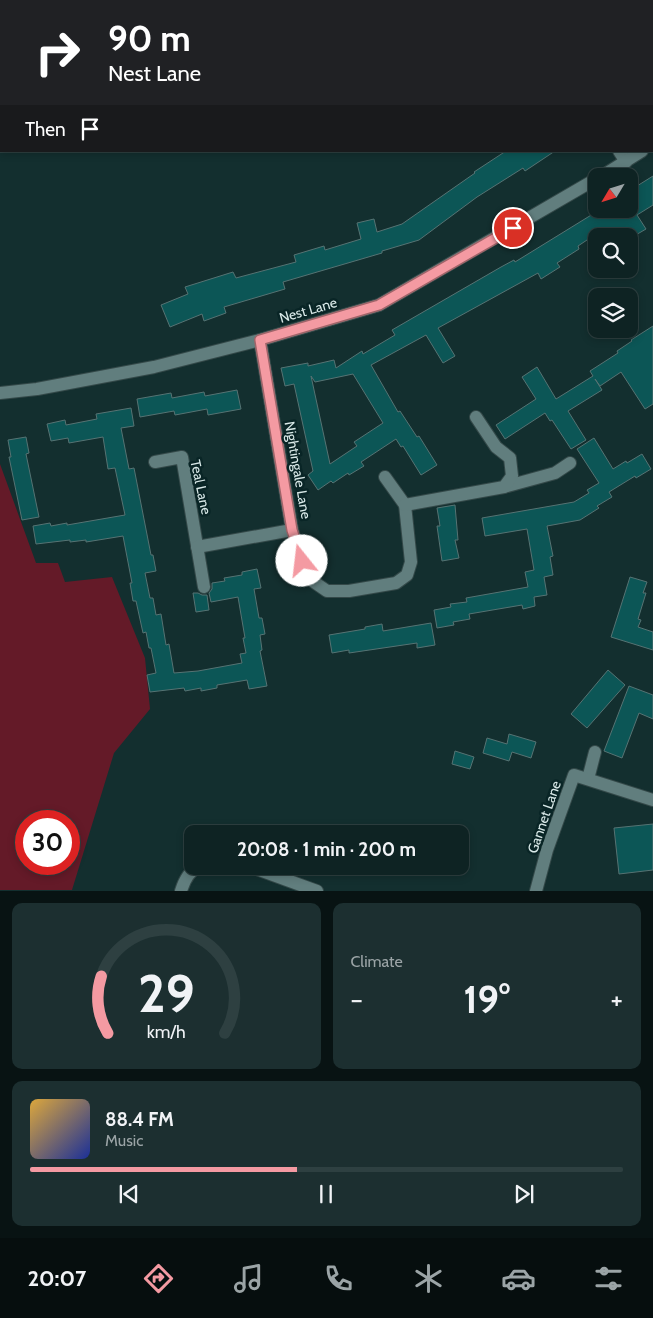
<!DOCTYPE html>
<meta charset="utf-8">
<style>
body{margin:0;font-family:Cabin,sans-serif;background:#1c2f30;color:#f1f3f6;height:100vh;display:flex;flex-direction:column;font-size:19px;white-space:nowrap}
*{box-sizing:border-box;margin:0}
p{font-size:16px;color:#9ba4a6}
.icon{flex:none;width:28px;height:28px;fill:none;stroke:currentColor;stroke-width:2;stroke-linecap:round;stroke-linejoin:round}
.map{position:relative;height:891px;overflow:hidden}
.panel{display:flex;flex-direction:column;gap:12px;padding:12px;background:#081313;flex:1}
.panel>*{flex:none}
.banner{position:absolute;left:0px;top:0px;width:654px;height:152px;box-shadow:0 2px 8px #0003,0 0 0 1px #2e4041;background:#202124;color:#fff;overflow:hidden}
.needle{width:32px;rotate:232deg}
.fabs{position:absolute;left:588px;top:168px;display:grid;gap:10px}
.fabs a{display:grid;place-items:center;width:50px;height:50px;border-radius:10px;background:#0e2323;box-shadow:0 2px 8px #0003,0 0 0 1px #2e4041;font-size:25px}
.speed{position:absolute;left:15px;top:810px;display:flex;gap:10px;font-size:25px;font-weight:700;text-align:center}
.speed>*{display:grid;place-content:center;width:65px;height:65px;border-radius:50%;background:#0e2323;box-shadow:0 2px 8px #0003,0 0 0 1px #2e4041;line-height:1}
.speed .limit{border:8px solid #d22;background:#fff;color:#111}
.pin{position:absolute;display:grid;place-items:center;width:42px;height:42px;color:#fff;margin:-21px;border:2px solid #fff;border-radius:50%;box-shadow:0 1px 5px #0007}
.me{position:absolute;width:55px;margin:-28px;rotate:344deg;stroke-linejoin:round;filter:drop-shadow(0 0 4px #0008)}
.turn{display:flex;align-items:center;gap:18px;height:105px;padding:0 25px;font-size:22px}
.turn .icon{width:65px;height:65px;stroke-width:2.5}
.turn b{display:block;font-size:35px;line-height:42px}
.then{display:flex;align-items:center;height:48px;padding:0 25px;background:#0003;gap:10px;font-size:19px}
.big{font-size:38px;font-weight:700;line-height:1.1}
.panel .tile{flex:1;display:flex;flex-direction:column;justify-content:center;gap:8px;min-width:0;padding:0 18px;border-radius:10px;background:#1c2f30}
.panel .dial{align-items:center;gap:0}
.dial svg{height:130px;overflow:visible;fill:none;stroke:#2e4041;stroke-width:7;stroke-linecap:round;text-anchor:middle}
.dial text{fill:#f1f3f6;stroke:none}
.song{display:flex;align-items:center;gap:15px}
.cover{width:60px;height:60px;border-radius:8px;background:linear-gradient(135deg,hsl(40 70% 55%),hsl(230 70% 35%))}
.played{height:5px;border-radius:2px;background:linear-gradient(90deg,#f49aa2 45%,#2e4041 45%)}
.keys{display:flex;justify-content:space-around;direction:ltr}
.heat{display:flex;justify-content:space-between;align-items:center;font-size:28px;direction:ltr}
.panel .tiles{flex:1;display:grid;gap:12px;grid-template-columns:1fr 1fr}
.tile:last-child{grid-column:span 2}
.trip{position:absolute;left:184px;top:825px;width:285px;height:50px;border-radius:10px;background:#0e2323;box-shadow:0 2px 8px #0003,0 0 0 1px #2e4041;font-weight:700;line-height:50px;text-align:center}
.tabs{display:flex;height:80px;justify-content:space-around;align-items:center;background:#060e0e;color:#9ba4a6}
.tabs .icon{width:35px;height:35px}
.tabs .current{color:#f49aa2}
.tabs b{font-size:22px;color:#f1f3f6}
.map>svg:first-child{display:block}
</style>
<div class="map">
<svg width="653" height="891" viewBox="0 0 653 891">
<rect width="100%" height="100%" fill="#132f2f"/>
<path fill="#641a28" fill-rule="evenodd" d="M 0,464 L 36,563 L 58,563 L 65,582 L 112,577 L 145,658 L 150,709 L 114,753 L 72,890 L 0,890 ZM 26,821 L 69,821 L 69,864 L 26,864 Z"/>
<g fill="#0c5656" stroke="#567373" fill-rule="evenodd">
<polygon points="506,151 555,151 525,171 523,168 477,197 419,240 382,251 382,253 283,282 285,289 224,307 226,313 204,321 202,314 170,327 161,305 188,294 185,287 233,272 236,278 296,262 294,255 324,246 325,250 361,239 357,223 374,219 377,232 402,224 475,173 474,172"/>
<path d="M 653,176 L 653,205 L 637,215 L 646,229 L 634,236 L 593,236 L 578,246 L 579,249 L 557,263 L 560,267 L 541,279 L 538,273 L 438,328 L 455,356 L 443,363 L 426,335 L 371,365 L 398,412 L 400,411 L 417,437 L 419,436 L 437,465 L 421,475 L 403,446 L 401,447 L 396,439 L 361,462 L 364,466 L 349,475 L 348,473 L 333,483 L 331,481 L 318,490 L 308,475 L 313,471 L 294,384 L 285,386 L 281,368 L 308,363 L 308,366 L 334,360 L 336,368 L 362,351 L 363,354 L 395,335 L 392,330 L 501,267 L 514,260 L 515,262 L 601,209 L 629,209 L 629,191 ZM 353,374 L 383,423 L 354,442 L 357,446 L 330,464 L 311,376 L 315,382 Z"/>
<polygon points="653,326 653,404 645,409 621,372 600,386 595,379 602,390 568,411 586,440 571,449 552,420 550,421 545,413 505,439 496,425 536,399 522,377 537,367 556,399 593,376 590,371 618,353 617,351 632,341 631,340"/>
<polygon points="237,390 241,409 208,415 207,409 175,415 174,411 140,417 137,399 171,393 172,398 204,392 205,396"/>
<polygon points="131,408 134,426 121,428 129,469 134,468 151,555 153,555 156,571 145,573 150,598 153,598 156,615 161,614 166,645 169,644 174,673 198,671 242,663 240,654 246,653 243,638 245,638 238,597 211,602 209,593 212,589 212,583 225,581 224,578 242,575 242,572 257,569 261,588 254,589 259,618 262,618 265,634 260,635 262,650 260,651 267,686 249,689 247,680 217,685 217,688 201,691 201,688 185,691 184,688 150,692 147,675 156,673 151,648 149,648 146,632 143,633 136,601 133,601 130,583 132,583 123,536 86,542 86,540 70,542 70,540 36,544 33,526 50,523 51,526 67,523 67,525 125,515 115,468 108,469 103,437 69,443 68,438 51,441 47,424 65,420 66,425 97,419 96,414"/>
<polygon points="26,437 29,453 26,454 39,517 22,520 9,457 11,457 8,440"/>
<polygon points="594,438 613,469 626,461 627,463 642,454 651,469 636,478 635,476 609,492 612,497 597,506 599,508 580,520 547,526 553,556 550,557 553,575 544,577 547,595 534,597 535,606 523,609 522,605 469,614 470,619 453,622 454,625 437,628 434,610 451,607 450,604 467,602 466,598 528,587 525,572 534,570 527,529 485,536 482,518 574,502 589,493 587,490 599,483 577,449"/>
<polygon points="455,505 458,540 455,540 459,558 442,561 437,526 440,526 437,508"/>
<polygon points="630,577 647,582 643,593 646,593 638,619 641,620 638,627 653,632 653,650 611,637"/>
<polygon points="193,593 198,593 202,595 207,595 209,610 196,612"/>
<polygon points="431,623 435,645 417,648 417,643 349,653 349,650 332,653 329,635 365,629 365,627 382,624 383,631"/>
<polygon points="608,670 625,685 587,728 571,714"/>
<polygon points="629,686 653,695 653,719 639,713 622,758 604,751"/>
<polygon points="509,734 536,742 531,758 512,752 509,761 483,753 487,738 507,744"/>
<polygon points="455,751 474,757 470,769 452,764"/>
<polygon points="653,824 653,870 619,874 614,828"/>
</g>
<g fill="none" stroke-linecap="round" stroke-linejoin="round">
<g stroke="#344949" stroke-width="14">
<g id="minor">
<polyline points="521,0 522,1"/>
<polyline points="652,144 653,144"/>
<polyline points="619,151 626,162"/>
<polyline points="602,176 642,151"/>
<polyline points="260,340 292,530 302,561 311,580 327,591 349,591 396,583 407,575 411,562 405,505 385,477"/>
<polyline points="0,393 37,389 154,367 260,340 379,305 596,179"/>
<polyline points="155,462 182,457 204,587"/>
<polyline points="504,487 555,473 570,463"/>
<polyline points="405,505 504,487 512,476 510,458 496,447 476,417"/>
<polyline points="197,547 292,530"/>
<polyline points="588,779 595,752"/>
<polyline points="248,866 317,891"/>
<path d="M 181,891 C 184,881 189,871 199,866"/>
<polyline points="536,891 547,850 574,775 653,800"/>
</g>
</g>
<use href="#minor" stroke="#617e7e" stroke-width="12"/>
</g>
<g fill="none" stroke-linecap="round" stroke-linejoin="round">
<g stroke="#9f6469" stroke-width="12">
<polyline id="route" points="302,561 292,530 260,340 379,305 513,228"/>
</g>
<use href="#route" stroke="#f49aa2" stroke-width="9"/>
</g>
<g text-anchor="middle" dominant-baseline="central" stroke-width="5" stroke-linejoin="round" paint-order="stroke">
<g font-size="14" fill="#d9e9e8" stroke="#092526">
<text transform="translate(308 310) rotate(-16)">Nest Lane</text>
<text transform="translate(298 470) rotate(80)">Nightingale Lane</text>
<text transform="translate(201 487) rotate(78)">Teal Lane</text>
<text transform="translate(544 817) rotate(-71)">Gannet Lane</text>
</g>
</g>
</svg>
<div class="fabs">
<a><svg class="needle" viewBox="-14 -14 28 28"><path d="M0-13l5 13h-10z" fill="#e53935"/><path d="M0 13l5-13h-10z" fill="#9ba4a6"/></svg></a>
<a><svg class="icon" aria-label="search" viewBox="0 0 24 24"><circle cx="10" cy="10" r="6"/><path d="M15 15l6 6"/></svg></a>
<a><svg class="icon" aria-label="layers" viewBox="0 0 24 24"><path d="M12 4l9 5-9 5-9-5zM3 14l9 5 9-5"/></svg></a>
</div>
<div class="speed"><div class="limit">30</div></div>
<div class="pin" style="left:513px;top:228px;background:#d93025"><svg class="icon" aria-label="arrive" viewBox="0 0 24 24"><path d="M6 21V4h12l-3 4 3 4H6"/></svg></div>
<svg class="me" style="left:302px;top:561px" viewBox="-20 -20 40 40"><circle r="19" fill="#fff"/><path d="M0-13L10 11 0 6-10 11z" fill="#f49aa2"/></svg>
<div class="trip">20:08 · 1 min · 200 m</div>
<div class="banner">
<div class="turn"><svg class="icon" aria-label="right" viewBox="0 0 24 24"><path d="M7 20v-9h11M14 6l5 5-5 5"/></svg><div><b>90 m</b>Nest Lane</div></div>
<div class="then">Then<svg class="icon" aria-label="arrive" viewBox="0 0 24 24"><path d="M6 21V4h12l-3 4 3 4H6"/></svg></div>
</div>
</div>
<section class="panel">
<div class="tiles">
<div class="tile dial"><svg viewBox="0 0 100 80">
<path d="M14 69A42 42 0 1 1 86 69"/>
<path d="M14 69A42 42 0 0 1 10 34" stroke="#f49aa2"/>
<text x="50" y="56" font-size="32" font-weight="700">29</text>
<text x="50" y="72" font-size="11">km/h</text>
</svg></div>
<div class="tile"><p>Climate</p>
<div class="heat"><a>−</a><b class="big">19°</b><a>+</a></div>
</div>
<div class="tile">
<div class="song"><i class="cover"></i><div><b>88.4 FM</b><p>Music</p></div></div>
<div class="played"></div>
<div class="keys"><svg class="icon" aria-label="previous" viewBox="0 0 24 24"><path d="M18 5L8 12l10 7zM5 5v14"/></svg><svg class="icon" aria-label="pause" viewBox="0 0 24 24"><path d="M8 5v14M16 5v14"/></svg><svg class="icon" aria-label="next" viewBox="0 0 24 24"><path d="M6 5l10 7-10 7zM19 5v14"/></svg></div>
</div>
</div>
</section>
<nav class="tabs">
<b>20:07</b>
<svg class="icon current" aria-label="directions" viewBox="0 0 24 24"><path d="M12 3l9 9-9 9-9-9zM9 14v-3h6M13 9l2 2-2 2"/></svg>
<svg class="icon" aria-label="music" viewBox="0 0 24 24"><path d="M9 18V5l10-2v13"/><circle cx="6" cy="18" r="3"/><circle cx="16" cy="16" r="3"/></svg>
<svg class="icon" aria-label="phone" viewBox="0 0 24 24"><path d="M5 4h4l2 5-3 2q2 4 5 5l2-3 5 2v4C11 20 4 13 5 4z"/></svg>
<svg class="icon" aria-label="climate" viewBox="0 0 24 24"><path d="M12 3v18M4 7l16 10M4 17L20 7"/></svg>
<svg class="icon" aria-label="car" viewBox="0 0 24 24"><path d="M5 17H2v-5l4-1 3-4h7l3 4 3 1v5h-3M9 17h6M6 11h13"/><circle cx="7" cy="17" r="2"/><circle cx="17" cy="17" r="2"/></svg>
<svg class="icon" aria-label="filters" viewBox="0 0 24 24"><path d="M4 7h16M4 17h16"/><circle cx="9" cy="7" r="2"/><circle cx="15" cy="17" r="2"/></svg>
</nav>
